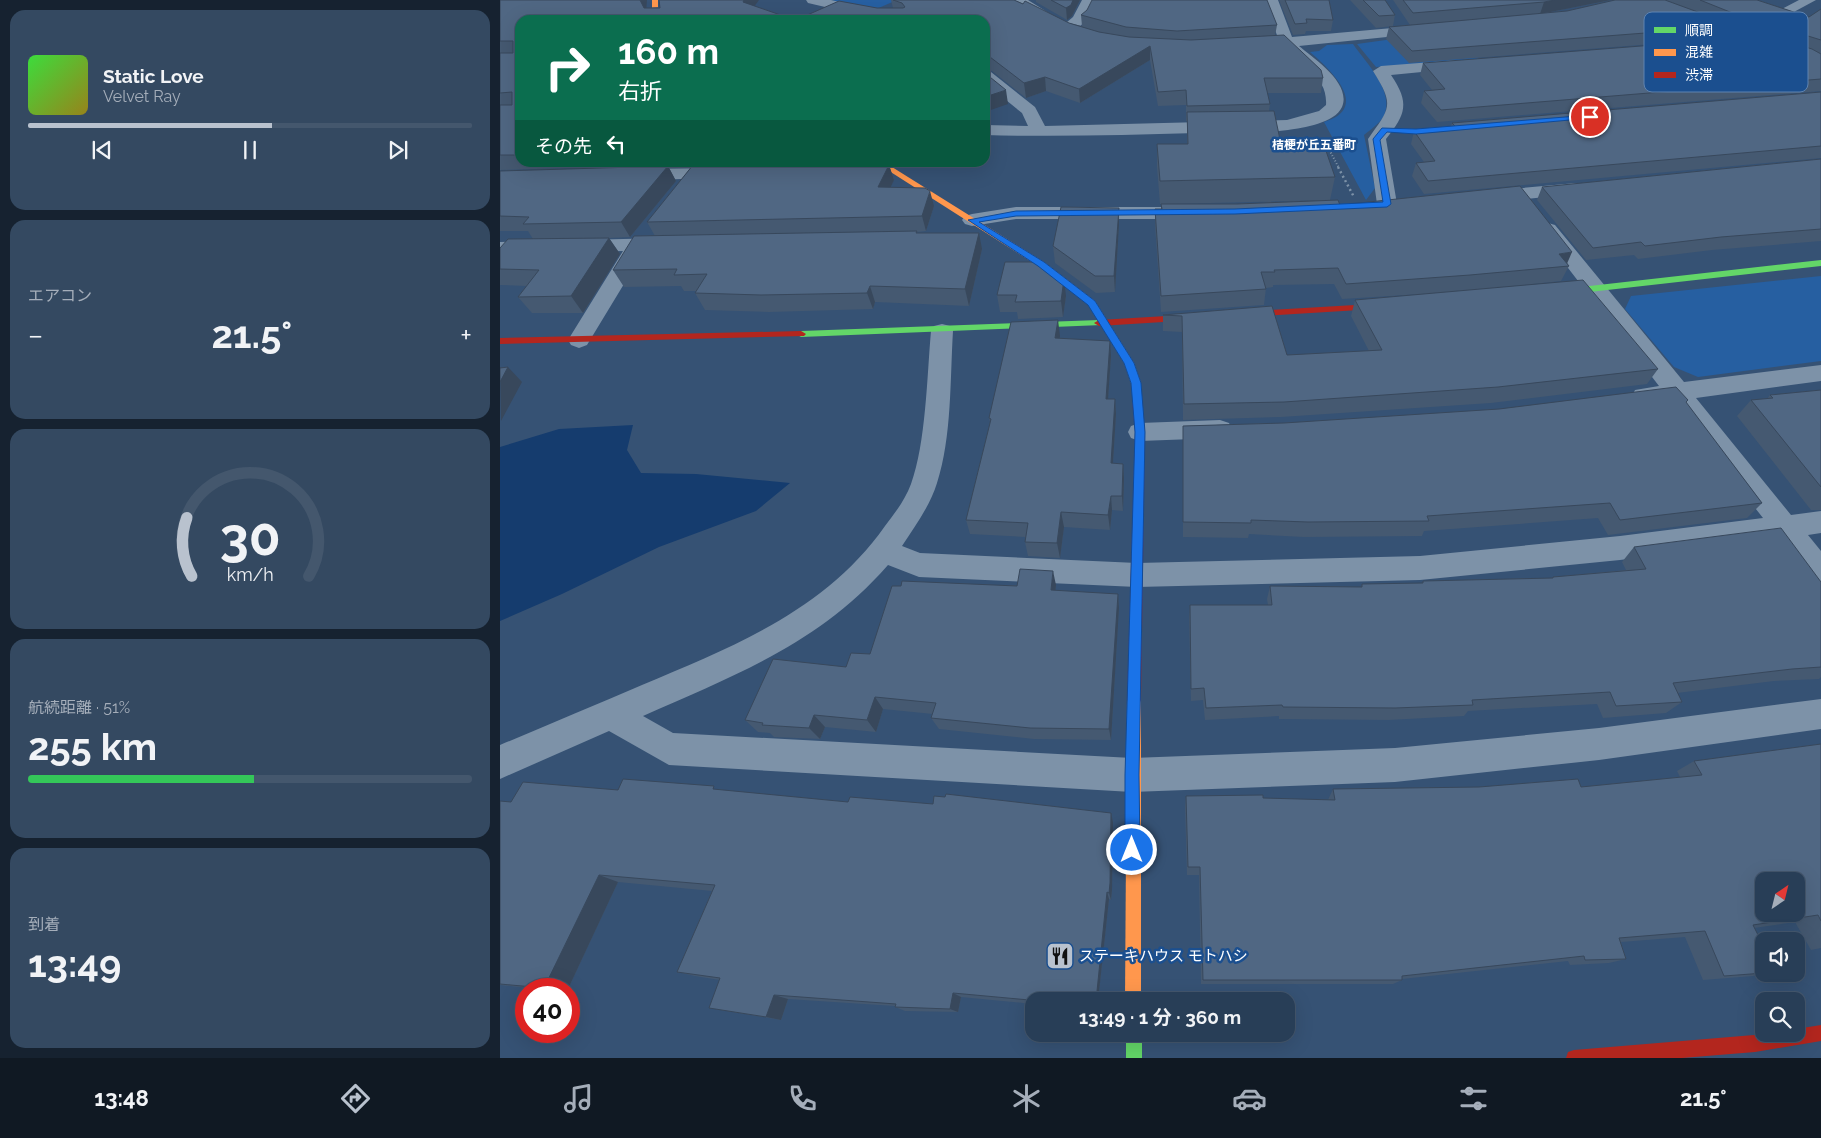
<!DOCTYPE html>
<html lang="ja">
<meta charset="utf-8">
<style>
body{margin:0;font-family:Raleway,"Noto Sans JP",sans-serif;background:#344961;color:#f1f3f6;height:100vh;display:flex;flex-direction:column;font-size:19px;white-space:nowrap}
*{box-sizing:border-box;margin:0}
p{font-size:16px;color:#a5aeba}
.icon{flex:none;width:28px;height:28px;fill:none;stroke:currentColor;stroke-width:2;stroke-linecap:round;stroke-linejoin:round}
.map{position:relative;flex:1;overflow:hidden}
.sheet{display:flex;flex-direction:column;gap:10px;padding:10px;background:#162230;width:500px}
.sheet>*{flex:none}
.top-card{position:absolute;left:15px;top:15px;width:475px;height:152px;border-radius:15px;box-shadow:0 5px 20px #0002,0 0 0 1px #44576d;background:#0b6e4f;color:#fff;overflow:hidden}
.needle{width:32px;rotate:35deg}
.buttons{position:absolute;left:1255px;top:872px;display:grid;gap:10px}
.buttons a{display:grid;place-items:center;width:50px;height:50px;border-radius:10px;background:#283e57;box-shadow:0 5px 20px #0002,0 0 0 1px #44576d;font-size:25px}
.speed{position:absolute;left:15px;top:978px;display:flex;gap:10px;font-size:25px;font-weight:700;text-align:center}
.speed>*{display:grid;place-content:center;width:65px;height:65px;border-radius:50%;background:#283e57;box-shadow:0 5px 20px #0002,0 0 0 1px #44576d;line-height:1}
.speed .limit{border:8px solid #d22;background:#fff;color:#111}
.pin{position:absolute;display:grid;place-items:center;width:42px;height:42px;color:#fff;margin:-21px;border:2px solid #fff;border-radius:50%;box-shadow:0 1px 5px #0007}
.me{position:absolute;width:55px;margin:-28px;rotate:0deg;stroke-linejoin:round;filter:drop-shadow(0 0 4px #0008)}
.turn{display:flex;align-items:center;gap:18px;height:105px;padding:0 20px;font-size:22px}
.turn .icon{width:65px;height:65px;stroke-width:2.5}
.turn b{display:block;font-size:35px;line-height:42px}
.then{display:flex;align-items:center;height:48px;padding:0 20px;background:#0003;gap:10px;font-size:19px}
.big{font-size:38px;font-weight:700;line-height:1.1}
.sheet .card{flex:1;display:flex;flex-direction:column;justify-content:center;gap:8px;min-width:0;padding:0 18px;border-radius:15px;background:#344961}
.sheet .dial{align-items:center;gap:0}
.dial svg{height:130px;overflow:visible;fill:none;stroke:#44576d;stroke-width:7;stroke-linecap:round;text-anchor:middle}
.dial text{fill:#f1f3f6;stroke:none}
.song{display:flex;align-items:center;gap:15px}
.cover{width:60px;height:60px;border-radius:8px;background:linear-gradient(135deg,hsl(120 70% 55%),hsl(50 70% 35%))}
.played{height:5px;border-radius:2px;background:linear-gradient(90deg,#b9c2ce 55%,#44576d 55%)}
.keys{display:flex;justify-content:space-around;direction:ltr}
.heat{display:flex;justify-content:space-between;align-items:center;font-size:28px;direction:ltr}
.charge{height:8px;border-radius:4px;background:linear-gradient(90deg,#34c759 51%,#44576d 0)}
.trip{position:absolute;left:525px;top:992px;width:270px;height:50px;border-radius:15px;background:#283e57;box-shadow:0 5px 20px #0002,0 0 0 1px #44576d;font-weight:700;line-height:50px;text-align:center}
.tabs{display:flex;height:80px;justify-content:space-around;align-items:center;background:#101923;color:#a5aeba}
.tabs .icon{width:35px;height:35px}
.tabs .current{color:#b9c2ce}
.tabs b{font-size:22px;color:#f1f3f6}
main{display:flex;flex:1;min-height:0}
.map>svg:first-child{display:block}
</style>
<main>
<section class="sheet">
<div class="card">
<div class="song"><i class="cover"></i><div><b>Static Love</b><p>Velvet Ray</p></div></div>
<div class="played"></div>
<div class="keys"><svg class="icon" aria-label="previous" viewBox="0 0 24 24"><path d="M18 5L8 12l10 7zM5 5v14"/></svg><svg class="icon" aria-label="pause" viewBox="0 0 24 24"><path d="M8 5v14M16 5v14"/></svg><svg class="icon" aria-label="next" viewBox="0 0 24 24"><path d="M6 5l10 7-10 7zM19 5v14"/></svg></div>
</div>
<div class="card"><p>エアコン</p>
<div class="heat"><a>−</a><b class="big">21.5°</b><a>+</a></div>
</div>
<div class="card dial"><svg viewBox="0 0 100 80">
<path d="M14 69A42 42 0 1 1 86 69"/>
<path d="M14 69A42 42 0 0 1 11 33" stroke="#b9c2ce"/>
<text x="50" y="56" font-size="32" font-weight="700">30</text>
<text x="50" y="72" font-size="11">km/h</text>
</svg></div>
<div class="card"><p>航続距離 · 51%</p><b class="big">255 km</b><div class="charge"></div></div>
<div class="card"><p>到着</p><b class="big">13:49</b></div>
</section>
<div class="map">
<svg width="1321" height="1058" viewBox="0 0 1321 1058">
<rect width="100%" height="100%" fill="#365274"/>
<g fill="#265fa1">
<polygon points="331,0 397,0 374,10"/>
<polygon points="951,31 979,59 876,67 857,44"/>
<path d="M 853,44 C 866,63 895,91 884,116 C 880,123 870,130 864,135 L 875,188 L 866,200 L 824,122 C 872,108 830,69 810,52 L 819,51 L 827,45 Z"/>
<polygon points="1321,276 1321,361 1198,377 1174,367 1125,309 1131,296"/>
</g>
<polygon fill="#153c6e" points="133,425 127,450 141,473 196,474 290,483 256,511 159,547 62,594 0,621 0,447 59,429"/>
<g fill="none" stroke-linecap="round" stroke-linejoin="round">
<polyline stroke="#7d92a8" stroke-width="2" stroke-dasharray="1 2" stroke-linecap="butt" points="825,142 839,168"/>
<polyline stroke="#7d92a8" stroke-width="2.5" stroke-dasharray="2 3" stroke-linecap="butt" points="838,167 854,197"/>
<g fill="#7d92a8" fill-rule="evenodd">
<polygon points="306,0 331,0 404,17 406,20 381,20 308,3"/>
<polygon points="511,0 528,0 563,22 561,25 551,25"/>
<path d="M 582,0 L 596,0 C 589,14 581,36 562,31 L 560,28 L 573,17 Z"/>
<path d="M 764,0 L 778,0 L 792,37 L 926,25 L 933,29 L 926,33 L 799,46 C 813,58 852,83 842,107 C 835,123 803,128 788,130 C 758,134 727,132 697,133 C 626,135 556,137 485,135 L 485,125 L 528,126 L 522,113 L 485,83 L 485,70 L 491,72 L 535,107 L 545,126 L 787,120 L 819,111 L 826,105 C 828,75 800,67 784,47 L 754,48 L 747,44 L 754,40 L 778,38 Z"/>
<polygon points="1141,0 1160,0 1223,25 1315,53 1321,56 1321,68 1305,59 1213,31 1143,3"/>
<polygon points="1225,0 1246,0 1278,11 1299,0 1316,0 1279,20 1227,3"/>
<path d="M 958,60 L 963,62 L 966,65 L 963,68 L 891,75 C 910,103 906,114 886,139 L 897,204 L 894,208 L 880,208 L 877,204 L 868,139 C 890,108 895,106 873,71 L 881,66 Z"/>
<polygon points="223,168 229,169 232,173 229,177 134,181 128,179 125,175 128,171 134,169"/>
<polygon points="1076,183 1083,185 1085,189 1083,193 990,203 983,201 981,197 983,193 990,191"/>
<polygon points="516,207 692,207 699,209 702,213 699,217 692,219 516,219 472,226 465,224 462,220 465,216 472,214"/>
<path d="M 1048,223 L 1055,225 L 1184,382 L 1321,365 L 1321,381 L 1196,398 L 1291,515 L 1321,511 L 1321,533 L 1308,535 L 1321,551 L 1321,584 L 1311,581 L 1278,539 L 1120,560 L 920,580 L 637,587 L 419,577 L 388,565 C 319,644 235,675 143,716 L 173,733 L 632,758 L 895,748 L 1099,728 L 1321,699 L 1321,729 L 1099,760 L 895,782 L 632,792 L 169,765 L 109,731 L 0,779 L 0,745 C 48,725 95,705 142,685 C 234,646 325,611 385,526 C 395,513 405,500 411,484 C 426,443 427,376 431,331 L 434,326 L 442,324 L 450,326 L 453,331 C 450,379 452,437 437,483 C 430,506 415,526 402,546 L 420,553 L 637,563 L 920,556 L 1120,536 L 1263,518 L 1171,401 L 1144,405 L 1135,402 L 1132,396 L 1135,390 L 1159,386 L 1038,229 L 1041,225 Z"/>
<polygon points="165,238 172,240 175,244 172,248 144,251 87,345 79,348 71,345 68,340 123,251 0,254 0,242"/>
<polygon points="720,420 729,423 732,429 729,435 720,438 640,441 631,438 628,432 631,426 640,423"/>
</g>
<g fill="#63d668" fill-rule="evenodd">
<polygon points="1321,260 1321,266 1054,296 1050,293 1054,290"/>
<polygon points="599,320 602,321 602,325 301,337 296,334 301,331"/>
<rect x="626" y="1034" width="16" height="24"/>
</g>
<g fill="#ff974d" fill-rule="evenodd">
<polygon points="152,0 158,0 158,12 161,20 155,20 152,12"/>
<polygon points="375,162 384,162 544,262 595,301 634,363 641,383 640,402 634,402 631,383 624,363 589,305 538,266"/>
<polygon points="634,694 639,696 641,700 641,1001 625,1001 627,700 629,696"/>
</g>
<g fill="#b3261e" fill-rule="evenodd">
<polygon points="889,303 893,306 892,308 599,326 594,323 599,320"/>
<polygon points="301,331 306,334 304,336 0,344 0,338"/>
<polygon points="637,396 642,400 645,432 641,700 639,704 634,706 629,704 627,700 635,432 632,400"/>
<polygon points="1321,1025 1321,1041 1255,1052 1182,1058 1066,1058 1068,1052 1074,1050 1266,1034 1296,1034 1296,1029"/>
</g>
</g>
<g fill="#455971" fill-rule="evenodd">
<polygon points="0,0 146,8 259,0 20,20 20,162 386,162 389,165 394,180 390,187 434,206 426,231 417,232 417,233 482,249 469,306 375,302 373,309 269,312 205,310 195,293 197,291 184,291 181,286 124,287 113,270 155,236 147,222 193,165 0,170"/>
<path d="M 391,0 L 514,0 L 569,23 L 582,26 L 581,15 L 777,25 L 775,36 L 823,78 L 821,93 L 767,93 L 770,104 L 769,111 L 782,149 L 835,177 L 830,200 L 840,205 L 1067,263 L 1069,266 L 1061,281 L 995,288 L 1158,369 L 1147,384 L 991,403 L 781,417 L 683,420 L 682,332 L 663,331 L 663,315 L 772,306 L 787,355 L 869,351 L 851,316 L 855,300 L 939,293 L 842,299 L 834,284 L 773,285 L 773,287 L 766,288 L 764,305 L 661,312 L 655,225 L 655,209 L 661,209 L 661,204 L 660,204 L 657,167 L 657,144 L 687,144 L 687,121 L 686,121 L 686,105 L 658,106 L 650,60 L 580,103 L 546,91 L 526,98 L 492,71 L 485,69 L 485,20 L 377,8 L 393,8 ZM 827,200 L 737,204 L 668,204 Z"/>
<polygon points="536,0 580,0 572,16 567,20 536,2"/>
<polygon points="779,0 829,0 833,20 831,31 806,31 805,34 793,35"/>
<polygon points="850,0 885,0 895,15 893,26 876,28"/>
<polygon points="893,0 1111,0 1040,14 910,25"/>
<polygon points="1116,0 1257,0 1309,17 1321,9 1321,91 937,122 921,103 924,91 932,90 920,75 923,63 1244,38 1257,34 1235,27 1230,38 909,63 886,39 889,27 1067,11"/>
<polygon points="1321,92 1321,158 924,194 912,176 916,163 924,162 911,144 914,131 950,128 952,123"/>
<polygon points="1321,159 1321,241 1212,250 1138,259 1134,255 1086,260 1037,200 1042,187"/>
<polygon points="168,166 176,181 130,237 109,238 120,254 83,313 32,313 18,297 27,286 0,285 0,248 33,239 28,231 0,231 0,171"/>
<polygon points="619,225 615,292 596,293 555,263 553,246"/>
<polygon points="497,295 566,296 563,317 518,319 517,312 500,312"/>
<polygon points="560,336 559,339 611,356 608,399 615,399 616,414 613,463 623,464 624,479 623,511 612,510 610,530 564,527 560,558 528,556 525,542 526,537 470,534 466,520 490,422 489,418"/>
<polygon points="1321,390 1321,510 1311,510 1237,416 1251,400 1267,399 1270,395"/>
<polygon points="1186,403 1262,503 1247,518 1108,535 1098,518 924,531 922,536 804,537 749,534 748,538 683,537 683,426 784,423"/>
<polygon points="1134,547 1321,582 1321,677 1319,679 1274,681 1177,693 1182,702 1166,713 1103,718 1097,704 968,711 964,716 888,720 779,719 779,716 705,720 703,700 691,701 689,618 690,605 768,605 767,599 770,586 861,587 862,584 922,583 923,581 1051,578 1053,577 1126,570 1122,562"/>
<polygon points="556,585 555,591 618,594 619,608 611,740 534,739 439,729 431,718 433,714 383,709 376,732 325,727 320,739 274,737 270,733 258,732 245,720 370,654 401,586"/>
<polygon points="1321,744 1321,948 1311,950 1295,922 1254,928 1264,947 1264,974 1265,974 1253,976 1203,980 1185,937 1121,942 1126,959 1109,963 1070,965 1068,961 902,979 902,980 893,984 701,984 699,875 687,875 685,806 686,796 828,800 833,789 1081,787 1180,777 1177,771 1194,761"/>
<polygon points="118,790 219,790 348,802 433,804 611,813 613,822 612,890 611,900 609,899 598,1001 534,1001 534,1004 461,997 458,1012 405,1011 395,1007 395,1006 288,999 281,1020 209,1008 220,980 195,976 177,972 212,891 118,882 68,989 37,989 0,985 0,801 11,802"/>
</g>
<g fill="#38485c">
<polygon points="140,0 147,0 146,12 149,20"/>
<polygon points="244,0 259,0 248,15 243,2"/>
<polygon points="573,0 580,0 572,16 567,20 566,8"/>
<polygon points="1055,0 1111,0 1040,14 1044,2"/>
<polygon points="650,46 650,60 580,103 579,89"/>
<polygon points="545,77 546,91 526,98 524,83"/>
<polygon points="506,90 508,104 485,112 485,97"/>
<polygon points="389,165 394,180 383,203 378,187"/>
<polygon points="168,166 176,181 130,237 121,222"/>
<polygon points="430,191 434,206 426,231 422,216"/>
<polygon points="619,208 619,225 615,292 614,276"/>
<polygon points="479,233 482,249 469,306 465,289"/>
<polygon points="109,238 120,254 83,313 71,296"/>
<polygon points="1072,252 1066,266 1059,254"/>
<polygon points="564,279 566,296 563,317 561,301"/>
<polygon points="370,286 375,302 373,309 367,293"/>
<polygon points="558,320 560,336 557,354 555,338"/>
<polygon points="610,341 611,356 607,414 606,399"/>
<polygon points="0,367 5,373 8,367 22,382 1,421"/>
<polygon points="615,399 616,414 612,478 611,463"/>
<polygon points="623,464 624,479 623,511 622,496"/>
<polygon points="611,496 612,510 610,530 608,515"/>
<polygon points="561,512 564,527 560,558 557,543"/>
<polygon points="553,571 556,585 554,604 551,590"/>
<polygon points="618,594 619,608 611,740 609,729"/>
<polygon points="375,697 383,709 376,732 367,720"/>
<polygon points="314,715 325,727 320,739 309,728"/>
<polygon points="611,813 613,822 612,890 611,900 609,893"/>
<polygon points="99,875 118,882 68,989 50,989 44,988"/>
<polygon points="607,892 609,899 598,1001 596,1001"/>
<polygon points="453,993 461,997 458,1012 450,1009"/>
<polygon points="274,995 288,999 281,1020 266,1017"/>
</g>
<g fill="#506783" stroke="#38485c" fill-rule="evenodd">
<polygon points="0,0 140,0 144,8 160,8 159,0 244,0 243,2 295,20 20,20 20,155 0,155 0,105 12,105 12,92 0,93 0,53 13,53 13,41 0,41"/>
<polygon points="393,0 514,0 523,4 525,1 569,23 599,32 629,37 691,40 784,35 821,70 823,78 764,78 770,104 687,106 686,90 658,92 650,46 579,89 545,77 524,83 490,57 485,55 485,20 296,20 339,1 377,8 403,8 405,7 402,3"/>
<polygon points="551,0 573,0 571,5 566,8"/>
<polygon points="592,0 767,0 777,25 677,31 626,27 581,15 587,10"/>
<polygon points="785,0 829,0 833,20 806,19 807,23 795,24"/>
<polygon points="863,0 885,0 895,15 879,16"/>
<polygon points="903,0 1055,0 1044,2 913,13"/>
<polygon points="1115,0 1165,0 1236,26 912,51 889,27 1067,11"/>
<polygon points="1200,0 1257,0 1309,17 1321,9 1321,40 1230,12"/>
<polygon points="1260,33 1312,49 1321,54 1321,79 941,110 924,91 945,89 923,63 1244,38"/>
<polygon points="485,73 506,90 485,97"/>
<polygon points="1321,92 1321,146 928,181 916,163 935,161 914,131 957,128 952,123"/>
<polygon points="774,111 782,149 825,148 835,177 660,181 657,144 688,144 687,112"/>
<polygon points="1321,159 1321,229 1221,237 1145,246 1141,242 1093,248 1042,187"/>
<polygon points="271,162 386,162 389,165 378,187 425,188 430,191 422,216 147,222 193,165"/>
<polygon points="168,166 121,222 23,224 29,217 0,216 0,171"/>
<polygon points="1020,186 1072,252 1059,254 1069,266 970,275 846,284 838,268 774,270 775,272 761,272 766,289 661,296 655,209 662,209 661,204 737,204 838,200 840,205"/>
<polygon points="561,207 619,208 614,276 595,276 553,246"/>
<polygon points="417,231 416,233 479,233 465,289 370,286 367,293 261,295 195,293 207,274 174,275 177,269 113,270 134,236"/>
<polygon points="109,238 71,296 18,297 39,270 0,269 0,248 8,239"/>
<polygon points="505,262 542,262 564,279 561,301 515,302 517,295 497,295"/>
<polygon points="1083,280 1158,369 998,387 784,402 684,404 682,316 663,315 772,306 787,355 882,350 855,300"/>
<polygon points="558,320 555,338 610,341 606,399 615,399 611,463 623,464 622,496 611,496 608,515 561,512 557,543 525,542 528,523 466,520 491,419 489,418 511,322"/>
<polygon points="8,367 0,382 0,368"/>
<polygon points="1176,387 1188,400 1186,402 1262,503 1120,520 1110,503 927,516 929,521 808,522 751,520 751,523 683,522 683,426 784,423 999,409"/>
<polygon points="1321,390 1321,487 1251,400 1273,398 1270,395"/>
<polygon points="1281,528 1321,582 1321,667 1292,669 1173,683 1182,702 1116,706 1110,692 972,700 973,705 895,708 783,707 782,705 706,708 704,688 691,689 690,605 772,605 770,586 862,587 862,584 923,583 923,581 1053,578 1053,577 1146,569 1134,547"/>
<polygon points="520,569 553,571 551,590 618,594 609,729 530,728 431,718 436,703 375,697 367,720 314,715 309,728 262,725 263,723 245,720 273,659 346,667 351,653 370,654 392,586 401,586 402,581 517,586"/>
<path d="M 1321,744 L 1321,921 L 1318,915 L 1253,925 L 1264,947 L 1264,973 L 1224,976 L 1205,931 L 1119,938 L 1126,959 L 1085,960 L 1084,956 L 902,976 L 902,980 L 703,980 L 700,867 L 688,867 L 686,796 L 763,795 L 763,798 L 835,800 L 833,789 L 979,787 L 1078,779 L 1081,787 L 1202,775 L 1194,761 ZM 1264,881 L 1296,881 L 1296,914 L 1264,914 Z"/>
<polygon points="123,779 214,786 213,789 348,802 350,797 433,804 434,796 445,797 446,794 611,813 610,883 609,893 607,892 596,1001 540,1001 453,993 450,1009 395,1007 396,1004 274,995 266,1017 209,1008 220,978 177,972 215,885 99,875 44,988 0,984 0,801 11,802 23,782 118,790"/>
</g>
<polygon fill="#1a73e8" stroke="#114b97" points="1090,115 1092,118 916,134 887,132 880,140 891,204 887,207 735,214 516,216 479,222 544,262 595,301 634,363 641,383 645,432 639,775 640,850 637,856 632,858 627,856 625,850 625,775 635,432 631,383 624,363 588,305 538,266 468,220 516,211 735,209 883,202 873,139 882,128 916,129"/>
<defs>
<g id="restaurant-square" transform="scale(1.4375)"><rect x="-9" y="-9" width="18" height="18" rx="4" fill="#b9c2ce" stroke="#1b4f8f"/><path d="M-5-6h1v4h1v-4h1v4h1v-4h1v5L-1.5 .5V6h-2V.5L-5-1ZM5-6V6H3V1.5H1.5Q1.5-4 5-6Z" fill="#111"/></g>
</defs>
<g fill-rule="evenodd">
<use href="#restaurant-square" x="560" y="956"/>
</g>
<g text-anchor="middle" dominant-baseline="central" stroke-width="5" stroke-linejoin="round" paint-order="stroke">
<g font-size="12" font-weight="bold" fill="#fff" stroke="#1b4f8f">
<text x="814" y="145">桔梗が丘五番町</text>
</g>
<g font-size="15" fill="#fff" stroke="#1b4f8f" text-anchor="start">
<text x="579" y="956">ステーキハウス モトハシ</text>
</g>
</g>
<rect x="1144" y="12" width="164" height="80" rx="8" fill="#1b4f8f" stroke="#5f84b1" stroke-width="1"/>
<rect x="1154" y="27" width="22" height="6" fill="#63d668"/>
<rect x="1154" y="49" width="22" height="7" fill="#ff974d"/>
<rect x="1154" y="72" width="22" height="6" fill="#b3261e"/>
<g font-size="14" fill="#fff">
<text x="1185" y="35">順調</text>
<text x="1185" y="57">混雑</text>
<text x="1185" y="80">渋滞</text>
</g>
</svg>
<div class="buttons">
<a><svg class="needle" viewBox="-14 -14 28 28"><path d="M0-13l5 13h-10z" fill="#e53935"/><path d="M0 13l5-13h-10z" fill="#a5aeba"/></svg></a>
<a><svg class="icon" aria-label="sound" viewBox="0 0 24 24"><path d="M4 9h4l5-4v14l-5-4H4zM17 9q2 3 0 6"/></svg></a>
<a><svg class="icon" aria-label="search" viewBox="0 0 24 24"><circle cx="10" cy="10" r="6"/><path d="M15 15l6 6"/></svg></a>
</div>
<div class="speed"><div class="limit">40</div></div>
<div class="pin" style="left:1090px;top:117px;background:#d93025"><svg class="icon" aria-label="arrive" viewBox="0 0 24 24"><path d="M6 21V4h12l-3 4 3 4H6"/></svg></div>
<svg class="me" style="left:632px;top:850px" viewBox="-20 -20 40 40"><circle r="17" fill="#1a73e8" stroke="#fff" stroke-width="3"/><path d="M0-11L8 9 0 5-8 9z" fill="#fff"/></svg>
<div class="trip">13:49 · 1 分 · 360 m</div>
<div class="top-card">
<div class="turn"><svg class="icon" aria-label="right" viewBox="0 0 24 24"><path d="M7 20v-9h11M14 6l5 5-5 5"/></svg><div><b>160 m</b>右折</div></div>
<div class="then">その先<svg class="icon" aria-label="left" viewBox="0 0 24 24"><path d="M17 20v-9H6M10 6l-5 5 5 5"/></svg></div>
</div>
</div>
</main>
<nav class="tabs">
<b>13:48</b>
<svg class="icon current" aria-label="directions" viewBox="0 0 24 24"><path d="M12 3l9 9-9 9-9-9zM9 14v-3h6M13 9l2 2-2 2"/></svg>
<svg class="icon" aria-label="music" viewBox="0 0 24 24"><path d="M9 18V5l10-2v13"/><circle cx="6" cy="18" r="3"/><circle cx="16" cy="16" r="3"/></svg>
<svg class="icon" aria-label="phone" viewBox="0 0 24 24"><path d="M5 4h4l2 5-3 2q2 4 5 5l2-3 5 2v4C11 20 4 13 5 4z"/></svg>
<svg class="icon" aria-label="climate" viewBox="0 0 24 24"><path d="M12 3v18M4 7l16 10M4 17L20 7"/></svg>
<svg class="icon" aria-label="car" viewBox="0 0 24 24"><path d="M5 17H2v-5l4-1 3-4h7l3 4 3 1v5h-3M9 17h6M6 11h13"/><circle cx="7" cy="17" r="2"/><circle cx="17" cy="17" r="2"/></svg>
<svg class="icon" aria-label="filters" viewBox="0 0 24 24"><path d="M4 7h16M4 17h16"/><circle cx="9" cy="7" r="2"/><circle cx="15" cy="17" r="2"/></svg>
<b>21.5°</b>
</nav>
